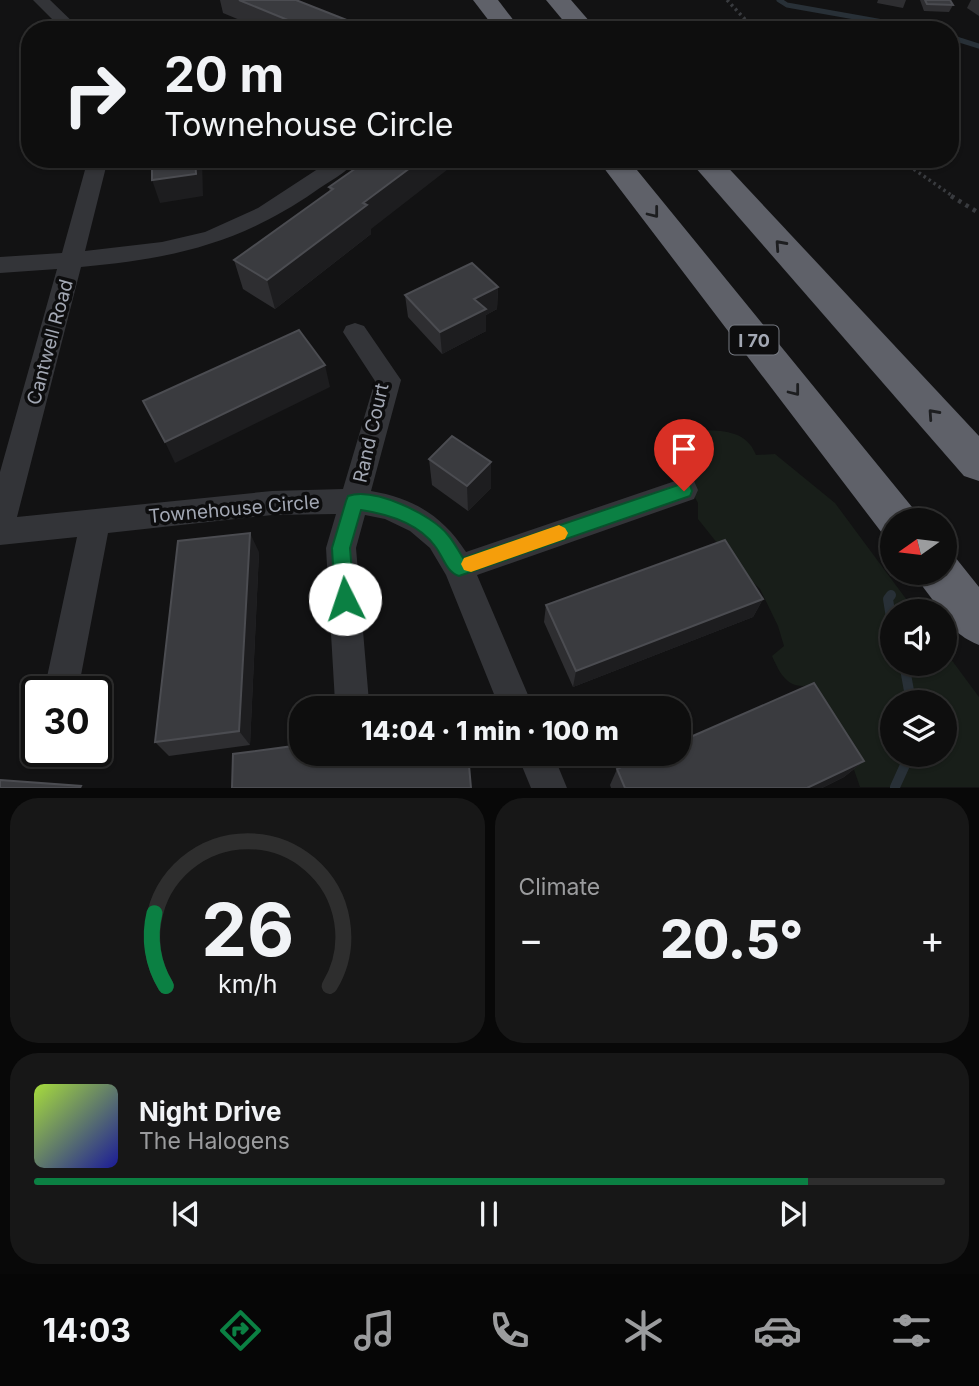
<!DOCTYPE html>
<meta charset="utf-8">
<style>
body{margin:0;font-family:Inter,sans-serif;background:#171717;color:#f1f3f6;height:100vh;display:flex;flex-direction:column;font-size:26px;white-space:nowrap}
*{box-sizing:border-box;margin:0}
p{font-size:23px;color:#9b9c9e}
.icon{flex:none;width:38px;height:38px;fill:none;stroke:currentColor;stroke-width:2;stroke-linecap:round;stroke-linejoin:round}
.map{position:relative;height:788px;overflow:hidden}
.panel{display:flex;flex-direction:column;gap:10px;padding:10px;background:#080808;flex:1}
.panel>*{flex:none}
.top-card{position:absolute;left:21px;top:21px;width:938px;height:147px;border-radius:28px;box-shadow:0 2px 5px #0004,0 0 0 2px #2e2e2e;background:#0e0e0e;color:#f1f3f6;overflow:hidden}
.needle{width:46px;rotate:256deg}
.controls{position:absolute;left:880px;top:508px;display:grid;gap:14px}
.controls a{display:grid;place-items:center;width:77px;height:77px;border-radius:50%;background:#0e0e0e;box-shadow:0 2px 5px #0004,0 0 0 2px #2e2e2e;font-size:35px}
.speed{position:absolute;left:21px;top:676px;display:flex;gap:14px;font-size:35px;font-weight:700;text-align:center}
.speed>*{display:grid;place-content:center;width:91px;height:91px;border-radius:50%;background:#0e0e0e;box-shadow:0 2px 5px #0004,0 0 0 2px #2e2e2e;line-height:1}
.speed .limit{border:4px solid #111;border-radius:10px;background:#fff;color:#111}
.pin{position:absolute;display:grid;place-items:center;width:60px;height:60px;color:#fff;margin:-72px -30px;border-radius:50% 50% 50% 0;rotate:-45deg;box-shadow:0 0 7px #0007}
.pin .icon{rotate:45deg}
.me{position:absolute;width:77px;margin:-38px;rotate:356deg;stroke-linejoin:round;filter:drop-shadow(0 0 5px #0008)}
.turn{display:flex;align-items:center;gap:24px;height:147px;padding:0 28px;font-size:32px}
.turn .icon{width:91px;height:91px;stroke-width:2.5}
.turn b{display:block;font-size:49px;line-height:60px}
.big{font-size:52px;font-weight:800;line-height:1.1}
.panel .card{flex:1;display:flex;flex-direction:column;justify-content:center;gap:10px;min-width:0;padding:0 24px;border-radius:28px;background:#171717}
.panel .dial{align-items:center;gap:0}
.dial svg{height:182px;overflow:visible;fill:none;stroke:#2e2e2e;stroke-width:7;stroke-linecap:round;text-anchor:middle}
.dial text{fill:#f1f3f6;stroke:none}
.song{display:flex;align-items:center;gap:21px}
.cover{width:84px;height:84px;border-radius:10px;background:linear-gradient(135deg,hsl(80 70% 55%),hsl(240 70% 35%))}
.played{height:7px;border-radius:4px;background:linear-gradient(90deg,#0b8043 85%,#2e2e2e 85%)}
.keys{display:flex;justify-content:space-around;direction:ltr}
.heat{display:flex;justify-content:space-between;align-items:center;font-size:38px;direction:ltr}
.panel .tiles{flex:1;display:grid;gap:10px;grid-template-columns:1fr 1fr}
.card:last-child{grid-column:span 2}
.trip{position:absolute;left:289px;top:696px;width:402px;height:70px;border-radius:28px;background:#0e0e0e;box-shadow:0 2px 5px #0004,0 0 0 2px #2e2e2e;font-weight:800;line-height:70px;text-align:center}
.tab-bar{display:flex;height:112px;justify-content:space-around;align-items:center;background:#060606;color:#9b9c9e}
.tab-bar .icon{width:49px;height:49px}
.tab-bar .active{color:#0b8043}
.tab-bar b{font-size:32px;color:#f1f3f6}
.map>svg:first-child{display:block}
</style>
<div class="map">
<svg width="979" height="788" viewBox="0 0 979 788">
<rect width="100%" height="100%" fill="#121213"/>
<path fill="#181e19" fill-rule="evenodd" d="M 704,430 C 727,431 747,432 756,455 L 775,454 L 835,503 L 915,611 L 892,611 L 892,663 L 945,663 L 945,651 L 979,697 L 979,787 L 860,787 L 836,718 L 810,685 C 788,690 780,674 772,656 L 784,646 L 778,626 L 760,589 L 733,563 L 698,519 L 698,503 L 682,474 L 682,454 ZM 892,702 L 945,702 L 945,754 L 892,754 Z"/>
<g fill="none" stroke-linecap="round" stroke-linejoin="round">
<g stroke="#283037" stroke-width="5">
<polyline points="779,0 787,5 883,22 906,30"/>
<polyline points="950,37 979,46"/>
</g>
<g stroke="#283037" stroke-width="10">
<polyline points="891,595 888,599 892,624"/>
<polyline points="904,663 911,702"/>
<polyline points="895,787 910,754"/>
</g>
<g stroke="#393b3f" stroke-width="3.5" stroke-dasharray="2.5 3.5" stroke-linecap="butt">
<polyline points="727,0 755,30"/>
<polyline points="899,159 954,197"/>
</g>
<polyline stroke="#393b3f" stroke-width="4.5" stroke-dasharray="3.5 5" stroke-linecap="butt" points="951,196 979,213"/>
<g fill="#333438" fill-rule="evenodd">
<polygon points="33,0 50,0 81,30 63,30"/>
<path d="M 88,159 L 108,159 L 85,251 L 162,242 L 205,232 L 258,208 L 333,159 L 357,159 C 347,173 328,182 314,192 C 239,244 170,259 81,267 L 17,517 L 272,491 L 343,489 L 375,381 L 343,332 L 346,326 L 355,323 L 364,326 L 401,380 L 371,491 C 413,498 443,516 466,552 L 684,478 L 694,481 L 698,490 L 694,499 L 477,575 L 534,709 L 500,709 L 446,575 L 430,548 L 410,531 L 385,519 L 365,515 L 356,548 L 369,702 L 366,709 L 338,709 L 335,702 L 326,548 L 336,514 L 272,515 L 108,533 L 78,691 L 44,691 L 77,537 L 0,545 L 0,472 L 57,269 L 0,273 L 0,257 L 62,253 Z"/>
<polygon points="517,754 553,754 567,788 531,788"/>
</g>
<g fill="#5f6169" fill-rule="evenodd">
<polygon points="473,0 498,0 521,30 496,30"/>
<polygon points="546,0 571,0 597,30 571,30"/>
<polygon points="597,159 628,159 912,507 918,520 892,520 892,537 882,533"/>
<polygon points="688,159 720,159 979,436 979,481 964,476"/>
<path d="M 945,554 L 955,557 L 979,587 L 979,645 C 964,639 948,628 945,611 L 941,611 L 923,587 L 917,572 L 945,572 Z"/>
</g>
</g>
<g fill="#2e2e31">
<polygon points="220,0 296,0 372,30 264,30 223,13"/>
<polygon points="878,0 906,0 903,8 877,3"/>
<polygon points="920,0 950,0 953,5 949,12 924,11"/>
<polygon points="971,0 979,0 979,16 967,8"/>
<polygon points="369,159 371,234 275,309 243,289 234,260 330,192 329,187"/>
<polygon points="498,287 497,309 486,315 486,331 442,354 408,317 405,295"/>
<polygon points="429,459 491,462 491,488 468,511 432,485"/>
<polygon points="259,552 250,745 169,756 155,742"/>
<polygon points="763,599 753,617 573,687 544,622 546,605"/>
<polygon points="864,761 844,777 822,788 611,788 610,785 617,769"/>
</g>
<g fill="#1d1d1f">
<polygon points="195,159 202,159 203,196 160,203 152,180"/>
<polygon points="422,159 461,159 371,229 371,234 275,309 267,280 363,203"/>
<polygon points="498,287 497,309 486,315 486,331 442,354 440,332 474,299"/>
<polygon points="325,365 330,387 175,463 165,442"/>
<polygon points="491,462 491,488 468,511 467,486"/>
<polygon points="250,533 259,552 250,745 239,731"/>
<polygon points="763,599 753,617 573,687 576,671"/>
<polygon points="864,761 844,777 822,788 807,788"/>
</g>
<g fill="#3a3b3f" stroke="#4b4c51" stroke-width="2">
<polygon points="239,0 296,0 372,30 312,30"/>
<polygon points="925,0 950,0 953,5 927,4"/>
<polygon points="152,159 195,159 196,174 152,180"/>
<polygon points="369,159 422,159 363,203 367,205 267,280 234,260 333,189 329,187"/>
<polygon points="472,263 498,287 474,299 486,309 440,332 405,295"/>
<polygon points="299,330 325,365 165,442 143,401"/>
<polygon points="452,436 491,462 467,486 429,459"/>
<polygon points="250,533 239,731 155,742 178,541"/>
<polygon points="725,540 763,599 576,671 546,605"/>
<polygon points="814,683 864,761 807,788 625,788 617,769 650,754 679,754 679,742"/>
<polygon points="301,745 301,754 468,754 471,788 232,788 233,754"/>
<polygon points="0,780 81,786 80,788 0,788"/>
</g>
<defs><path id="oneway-chevron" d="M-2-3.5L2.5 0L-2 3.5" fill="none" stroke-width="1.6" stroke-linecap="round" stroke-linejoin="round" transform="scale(1.75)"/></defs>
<g stroke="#1d1e20">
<use href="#oneway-chevron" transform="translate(654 213) rotate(52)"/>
<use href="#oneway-chevron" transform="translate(780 245) rotate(-132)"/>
<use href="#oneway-chevron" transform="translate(795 391) rotate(52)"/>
<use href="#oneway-chevron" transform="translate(933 414) rotate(-132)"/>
</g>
<path fill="#0b8043" stroke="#07532c" stroke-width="2" d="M 684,483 L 690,485 L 692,491 L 690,496 L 459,576 C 446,572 443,556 435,546 C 418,523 388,514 361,510 L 350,548 L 354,599 L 351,605 L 345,608 L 338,605 L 335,599 L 332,548 L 346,501 L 348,496 C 374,487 431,514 448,535 C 454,542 458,550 463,558 Z"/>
<polygon fill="#f59e0b" points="559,525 565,528 568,533 565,539 471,572 464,570 461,564 464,558"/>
<g text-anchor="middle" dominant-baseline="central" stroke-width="7" stroke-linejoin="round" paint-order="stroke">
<rect fill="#0d0d0e" stroke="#767a82" stroke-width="2" x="729.5" y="325.5" width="49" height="29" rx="5"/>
<g font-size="18" font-weight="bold" fill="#a3a8b4">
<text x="754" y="340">I 70</text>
</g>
<g font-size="19" fill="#a3a8b4" stroke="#0d0d0e">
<text transform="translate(50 342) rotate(-75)">Cantwell Road</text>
<text transform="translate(371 433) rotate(-77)">Rand Court</text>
<text transform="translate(234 509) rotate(-5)">Townehouse Circle</text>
</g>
</g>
</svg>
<div class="controls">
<a><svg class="needle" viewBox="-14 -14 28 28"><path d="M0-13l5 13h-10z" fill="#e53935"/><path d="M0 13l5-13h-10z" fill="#9b9c9e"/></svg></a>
<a><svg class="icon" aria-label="sound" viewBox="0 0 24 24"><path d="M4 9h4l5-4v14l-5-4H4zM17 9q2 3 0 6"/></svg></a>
<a><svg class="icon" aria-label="layers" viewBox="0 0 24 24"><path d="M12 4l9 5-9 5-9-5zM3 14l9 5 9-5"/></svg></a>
</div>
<div class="speed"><div class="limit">30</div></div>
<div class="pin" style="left:684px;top:491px;background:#d93025"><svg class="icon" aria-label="arrive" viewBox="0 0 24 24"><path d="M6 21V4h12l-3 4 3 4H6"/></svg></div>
<svg class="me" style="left:345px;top:599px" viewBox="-20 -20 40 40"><circle r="19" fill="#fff"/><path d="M0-13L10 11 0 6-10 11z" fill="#0b8043"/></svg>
<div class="trip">14:04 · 1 min · 100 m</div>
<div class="top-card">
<div class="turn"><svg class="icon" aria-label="right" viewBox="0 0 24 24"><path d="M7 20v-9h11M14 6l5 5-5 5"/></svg><div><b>20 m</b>Townehouse Circle</div></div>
</div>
</div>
<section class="panel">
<div class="tiles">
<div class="card dial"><svg viewBox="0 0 100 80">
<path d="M14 69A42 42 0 1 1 86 69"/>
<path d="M14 69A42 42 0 0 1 9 37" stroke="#0b8043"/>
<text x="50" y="56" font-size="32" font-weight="700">26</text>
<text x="50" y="72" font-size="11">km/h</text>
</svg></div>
<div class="card"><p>Climate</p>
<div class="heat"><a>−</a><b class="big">20.5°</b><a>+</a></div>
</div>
<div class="card">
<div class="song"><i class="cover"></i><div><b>Night Drive</b><p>The Halogens</p></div></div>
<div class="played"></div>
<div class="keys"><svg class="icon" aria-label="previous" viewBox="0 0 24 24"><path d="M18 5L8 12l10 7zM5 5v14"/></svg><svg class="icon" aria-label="pause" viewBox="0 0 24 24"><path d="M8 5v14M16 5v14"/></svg><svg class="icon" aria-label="next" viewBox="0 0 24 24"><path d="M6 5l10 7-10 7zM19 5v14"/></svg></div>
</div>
</div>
</section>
<nav class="tab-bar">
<b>14:03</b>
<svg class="icon active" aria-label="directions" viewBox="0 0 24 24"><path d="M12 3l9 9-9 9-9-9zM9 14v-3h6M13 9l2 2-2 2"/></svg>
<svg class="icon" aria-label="music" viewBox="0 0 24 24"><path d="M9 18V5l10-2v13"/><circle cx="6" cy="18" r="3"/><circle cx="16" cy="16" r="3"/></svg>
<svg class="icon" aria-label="phone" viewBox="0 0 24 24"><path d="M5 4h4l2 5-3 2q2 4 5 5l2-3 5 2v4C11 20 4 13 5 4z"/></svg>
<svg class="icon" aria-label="climate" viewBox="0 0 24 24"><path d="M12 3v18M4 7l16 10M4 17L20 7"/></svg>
<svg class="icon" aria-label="car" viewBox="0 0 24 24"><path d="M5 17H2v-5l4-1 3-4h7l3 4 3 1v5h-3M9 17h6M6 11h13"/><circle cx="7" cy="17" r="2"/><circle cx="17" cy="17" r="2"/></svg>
<svg class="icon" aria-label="filters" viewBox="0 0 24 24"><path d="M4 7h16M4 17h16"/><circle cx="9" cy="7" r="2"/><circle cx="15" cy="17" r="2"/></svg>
</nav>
